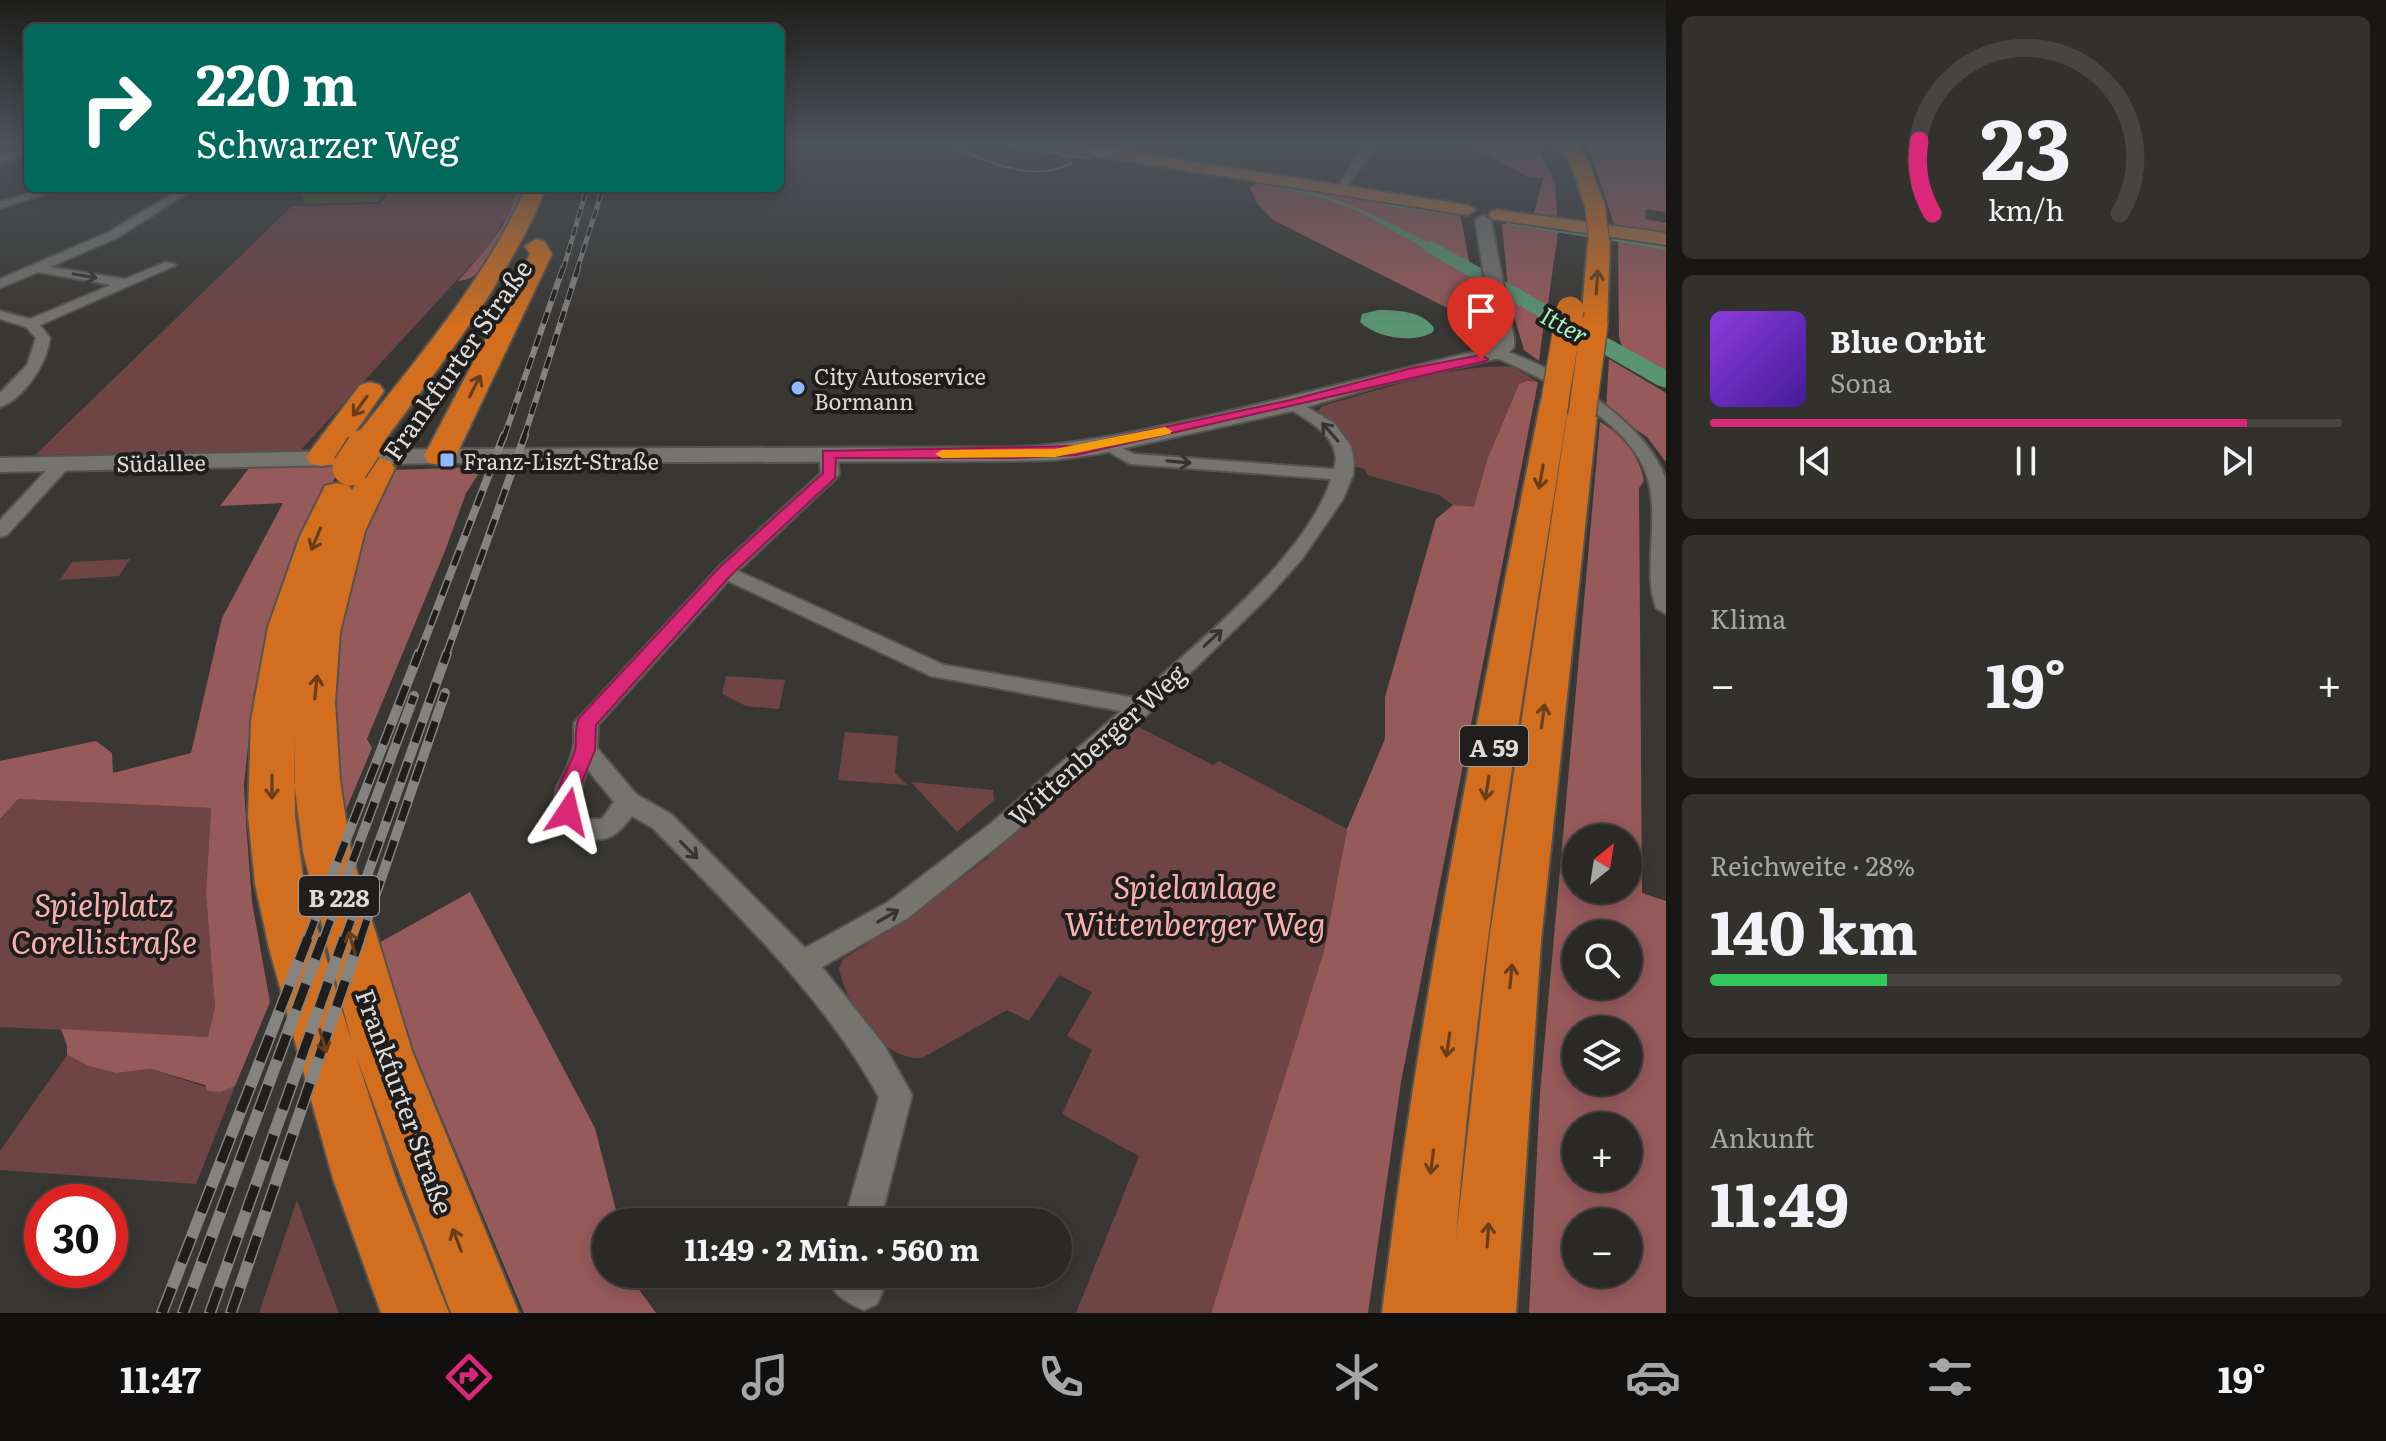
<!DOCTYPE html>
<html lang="de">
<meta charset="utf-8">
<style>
body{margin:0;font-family:Literata,serif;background:#33312e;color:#f1f3f6;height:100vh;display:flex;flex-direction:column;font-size:30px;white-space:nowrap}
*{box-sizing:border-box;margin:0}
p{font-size:26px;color:#a6a6a7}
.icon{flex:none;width:44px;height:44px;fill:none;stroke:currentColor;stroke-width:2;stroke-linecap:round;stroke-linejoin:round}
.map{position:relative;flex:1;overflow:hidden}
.details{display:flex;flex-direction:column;gap:16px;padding:16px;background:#181715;width:720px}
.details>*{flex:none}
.hud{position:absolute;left:24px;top:24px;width:760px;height:168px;border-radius:12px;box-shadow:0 4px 20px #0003,0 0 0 2px #474543;background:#00695c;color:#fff;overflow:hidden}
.needle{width:52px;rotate:30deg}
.buttons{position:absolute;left:1562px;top:824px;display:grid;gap:16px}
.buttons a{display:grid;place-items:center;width:80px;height:80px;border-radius:50%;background:#2b2926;box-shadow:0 4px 20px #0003,0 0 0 2px #474543;font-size:40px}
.speed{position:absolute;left:24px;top:1184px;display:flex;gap:16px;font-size:40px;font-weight:700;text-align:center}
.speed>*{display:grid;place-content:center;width:104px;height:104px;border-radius:50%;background:#2b2926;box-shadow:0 4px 20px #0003,0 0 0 2px #474543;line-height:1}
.speed .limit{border:12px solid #d22;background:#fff;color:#111}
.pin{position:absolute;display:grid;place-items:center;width:68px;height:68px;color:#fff;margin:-82px -34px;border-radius:50% 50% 50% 0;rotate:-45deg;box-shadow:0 0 8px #0007}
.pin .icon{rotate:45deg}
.me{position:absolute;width:88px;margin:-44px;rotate:10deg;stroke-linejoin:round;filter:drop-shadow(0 0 6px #0008)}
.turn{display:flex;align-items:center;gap:28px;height:168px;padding:0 40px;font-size:36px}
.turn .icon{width:104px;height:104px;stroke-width:2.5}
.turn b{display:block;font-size:56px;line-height:68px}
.big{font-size:60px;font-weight:700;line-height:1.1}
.details .widget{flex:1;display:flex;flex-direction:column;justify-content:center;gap:12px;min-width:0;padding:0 28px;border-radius:12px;background:#33312e}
.details .dial{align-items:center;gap:0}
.dial svg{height:208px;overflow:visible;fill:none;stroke:#474543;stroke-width:7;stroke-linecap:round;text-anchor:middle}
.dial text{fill:#f1f3f6;stroke:none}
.song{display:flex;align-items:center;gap:24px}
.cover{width:96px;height:96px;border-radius:12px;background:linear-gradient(135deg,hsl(270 70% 55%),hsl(260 70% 35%))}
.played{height:8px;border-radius:4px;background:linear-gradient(90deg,#db2777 85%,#474543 85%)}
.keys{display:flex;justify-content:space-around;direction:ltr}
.heat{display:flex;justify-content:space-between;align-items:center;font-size:44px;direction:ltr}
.charge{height:12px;border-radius:6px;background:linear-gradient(90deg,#34c759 28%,#474543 0)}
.trip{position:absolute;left:592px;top:1208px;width:480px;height:80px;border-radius:40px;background:#2b2926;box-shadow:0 4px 20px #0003,0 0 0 2px #474543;font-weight:700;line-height:80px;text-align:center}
.tab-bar{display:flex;height:128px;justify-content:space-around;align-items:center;background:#11100f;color:#a6a6a7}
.tab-bar .icon{width:56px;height:56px}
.tab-bar .active{color:#db2777}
.tab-bar b{font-size:36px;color:#f1f3f6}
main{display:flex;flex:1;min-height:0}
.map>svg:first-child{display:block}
</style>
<main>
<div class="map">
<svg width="1666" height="1313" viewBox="0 0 1666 1313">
<rect width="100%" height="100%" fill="#393733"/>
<g fill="#6f4445">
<polygon points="391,188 517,188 515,203 490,244 299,452 35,455 292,206 380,204"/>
<path d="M 1513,367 L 1538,382 L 1519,384 L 1487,460 L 1474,508 L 1453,505 L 1439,495 L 1367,475 L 1365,469 L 1351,466 L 1336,428 L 1318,411 L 1322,406 C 1378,391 1455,363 1513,367 Z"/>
<polygon points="130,559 119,576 60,580 72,562"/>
<polygon points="726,676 785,680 779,709 746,706 722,694"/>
<path d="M 1135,725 L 1213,765 L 1219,761 L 1347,829 L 1324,951 L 1211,1313 L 1076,1313 L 1139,1156 L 1062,1114 L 1092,1050 L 1067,1036 L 1092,992 L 1059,975 L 1029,1021 L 1007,1010 L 922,1058 C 881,1061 846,1004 839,968 L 843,959 L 907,919 L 985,860 Z"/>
<polygon points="845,732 898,736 895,773 907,785 838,780"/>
<polygon points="911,782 993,790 994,800 957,832"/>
<polygon points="18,799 211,808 206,894 215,1008 208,1037 0,1027 0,819"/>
<polygon points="67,1055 89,1066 116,1073 151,1069 221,1092 235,1086 196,1184 0,1170 0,1151"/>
<polygon points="297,1200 339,1313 259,1313"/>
</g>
<g fill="#975a5b" fill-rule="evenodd">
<polygon points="1465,142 1535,142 1555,183 1557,216 1534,213 1543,178 1526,176"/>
<polygon points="1587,142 1666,142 1666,212 1646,209 1645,219 1666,223 1666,235 1615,227"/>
<polygon points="1261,181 1460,213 1481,325 1273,220 1256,202 1250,187"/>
<path d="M 517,188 L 528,188 C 522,209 490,269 470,278 C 466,280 462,280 458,281 C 481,254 512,224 517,188 Z"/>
<polygon points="1511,221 1559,226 1547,310 1508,289 1502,224 1509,224"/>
<polygon points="1618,236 1666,246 1666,372 1622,347 1619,337"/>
<polygon points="1508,296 1545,315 1539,361 1524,350"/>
<polygon points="1609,359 1666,393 1666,462 1647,437 1606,409"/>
<polygon points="1527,381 1538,382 1401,1082 1368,1313 1211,1313 1324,951 1347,829 1385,739 1385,697 1436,519 1453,505 1474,507 1487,460 1519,384"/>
<path d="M 1600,422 C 1622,434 1640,456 1644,481 L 1639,488 L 1642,893 L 1666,901 L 1666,1313 L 1529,1313 L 1540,1093 ZM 1576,838 L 1628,838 L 1628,890 L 1576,890 ZM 1576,934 L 1628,934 L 1628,986 L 1576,986 ZM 1576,1030 L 1628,1030 L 1628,1082 L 1576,1082 ZM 1576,1126 L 1628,1126 L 1628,1178 L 1576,1178 ZM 1628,1222 L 1628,1274 L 1576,1274 L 1576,1222 Z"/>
<polygon points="341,465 308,534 254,692 244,784 246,823 252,902 270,1002 235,1086 221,1092 208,1091 205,1085 151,1069 116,1073 89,1066 67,1055 67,1046 61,1029 208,1037 215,1008 206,894 211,808 18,799 0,819 0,761 96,741 112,753 113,773 191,753 222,618 283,503 220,506 249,468"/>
<polygon points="483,467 466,493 445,551 367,739 372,748 340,824 330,774 334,647 355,547 392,470"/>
<polygon points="470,892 595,1128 619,1222 606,1222 606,1274 633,1274 637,1287 656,1313 524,1313 384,981 377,944"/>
</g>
<g fill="#5a9472">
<path d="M 1257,180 C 1342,193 1398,226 1472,266 L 1473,275 L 1356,210 L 1323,198 L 1255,182 Z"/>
<path d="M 1378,310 C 1398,310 1422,311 1434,328 L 1433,332 C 1413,344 1377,338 1360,322 L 1362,314 Z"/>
</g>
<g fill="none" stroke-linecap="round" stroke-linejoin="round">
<g stroke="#5a9472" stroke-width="3">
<polyline points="1384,204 1447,213"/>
<polyline points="1508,223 1666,248"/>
</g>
<g fill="#5a9472" fill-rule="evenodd">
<path d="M 999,142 C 1022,141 1080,141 1096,155 L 1088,160 L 1007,147 Z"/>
<polygon points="1432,241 1666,370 1666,388 1657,385 1425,251 1422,247 1425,243"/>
</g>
<g stroke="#55534f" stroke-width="4">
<g id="street">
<polygon points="1367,142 1377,142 1345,191 1337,191 1336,189"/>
<polygon points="28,149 28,155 0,162 0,156"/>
<polygon points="49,188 66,188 0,208 0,202"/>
<path d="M 182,188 L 195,188 L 117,238 L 50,267 L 125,279 L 166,262 L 176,265 L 40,325 L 50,338 C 47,363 25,398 0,407 L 0,393 L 27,365 L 36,338 L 26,327 L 0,319 L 0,311 L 30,319 L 111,285 L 38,272 L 0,288 L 0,279 L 109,232 Z"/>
<path d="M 1497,349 C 1554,364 1646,421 1666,479 L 1666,614 L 1656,608 L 1652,593 C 1647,557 1657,518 1649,483 C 1636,423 1544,378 1492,356 L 1490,353 Z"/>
<path d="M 1293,399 L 1334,423 L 1351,446 L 1354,462 L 1353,475 L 1343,499 L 1302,559 L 1267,598 L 1149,713 L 1008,838 L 908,918 L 822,967 L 884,1045 L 912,1095 L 880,1222 L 844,1222 L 879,1097 C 822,994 734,912 653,828 L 632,816 C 613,842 601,844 571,834 C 539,785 563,792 573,749 C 575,741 574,731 574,723 L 718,568 L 821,473 L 819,454 L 828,449 L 837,454 L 839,474 L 836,478 L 738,571 L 944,665 L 1136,698 C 1196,643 1307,557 1331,479 L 1130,464 L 1097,445 L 1105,440 L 1134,454 L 1334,469 C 1344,438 1308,421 1287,407 L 1287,401 ZM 728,581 L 931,676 L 1121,711 L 990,824 L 888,902 L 805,948 L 671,814 L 637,795 L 597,748 L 598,725 ZM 588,770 L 614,802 L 602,819 L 588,819 C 577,802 580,788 588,770 Z"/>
<polygon points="62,459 68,460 71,464 68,468 7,535 0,537 0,520 56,460"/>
<path d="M 828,1274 L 872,1274 L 877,1278 L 883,1291 L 877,1304 L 864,1310 C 847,1303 829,1293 828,1274 Z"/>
</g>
</g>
<g stroke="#55534f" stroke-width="4">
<path id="secondary" d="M 1483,215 L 1491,220 L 1514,338 L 1514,347 L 1504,357 L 1382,385 L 1293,411 L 1098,454 L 1055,460 L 1014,461 L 440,463 L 0,472 L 0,458 L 440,449 L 1014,447 C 1076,445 1134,432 1194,419 C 1293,397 1391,371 1490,348 L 1494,345 L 1494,338 L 1475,220 Z"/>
</g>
<g stroke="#55534f" stroke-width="4">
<g id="primary">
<polygon points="1031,142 1067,142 1467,205 1476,210 1467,215 1039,147"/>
<polygon points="1498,210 1666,233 1666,245 1492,219 1489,215 1492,211"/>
</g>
</g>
<g stroke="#55534f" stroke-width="4">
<g id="highway">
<polygon points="1555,142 1573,142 1588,162 1605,206 1602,210 1595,212 1585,206 1570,162"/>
<path d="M 526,188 L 546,188 C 506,286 437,368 375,454 L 364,456 L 353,454 L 349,447 L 353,440 C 416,359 484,282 526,188 Z"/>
<polygon points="1599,233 1610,240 1607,325 1603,330 1585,330 1581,325 1588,240"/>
<polygon points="536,239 544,241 552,254 456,456 451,463 440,465 429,463 424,456 530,254 525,246"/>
<polygon points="370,382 380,385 384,391 333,464 322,466 311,464 306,457 311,450 360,385"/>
<path d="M 1555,391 L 1565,394 L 1569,400 C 1526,679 1478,957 1456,1239 L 1489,941 L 1567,415 L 1572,409 L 1582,406 L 1592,409 L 1597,415 L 1541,941 L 1516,1313 L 1382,1313 C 1419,1006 1480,703 1541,400 L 1545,394 Z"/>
<path d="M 379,458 L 390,461 L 395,468 L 365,531 L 340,632 L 335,702 L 340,781 L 351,852 L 412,1051 L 519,1313 L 451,1313 L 356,1056 L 396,1179 L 449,1313 L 381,1313 L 333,1179 L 269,948 L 255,884 L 248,816 L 251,720 L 268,627 L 300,536 L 325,486 L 337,483 L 349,486 L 352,490 L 368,461 ZM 294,734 L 294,781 L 303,852 L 352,1043 L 304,884 L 295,816 Z"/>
</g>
</g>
<use href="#street" fill="#76746f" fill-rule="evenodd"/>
<use href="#secondary" fill="#76746f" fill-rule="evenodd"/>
<use href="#primary" fill="#ad703e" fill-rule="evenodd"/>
<use href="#highway" fill="#d26e1d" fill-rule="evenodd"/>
<path stroke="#858380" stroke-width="2" d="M 942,142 C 982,159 1030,185 1072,163 C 1060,147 1004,145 983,142"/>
<g stroke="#858380" stroke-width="5">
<g id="rail-far4">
<polyline points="563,270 587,188"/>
<polyline points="577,270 603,188"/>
</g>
</g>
<g stroke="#858380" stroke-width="6">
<g id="rail-far3">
<polyline points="504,437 563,268"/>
<polyline points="524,437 578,268"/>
</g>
</g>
<g stroke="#858380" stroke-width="8">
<g id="rail-far2">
<polyline points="419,655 504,435"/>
<polyline points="446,655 525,435"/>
</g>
</g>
<g stroke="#858380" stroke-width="10">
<g id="rail-far1">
<polyline points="307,940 419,653"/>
<polyline points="323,940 414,696"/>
<polyline points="344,940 447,653"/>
<polyline points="360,940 445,693"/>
</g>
</g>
<g stroke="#858380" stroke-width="12">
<g id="rail">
<polyline points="162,1313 308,938"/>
<polyline points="183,1313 323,938"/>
<polyline points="210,1313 344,938"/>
<polyline points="231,1313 360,938"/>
</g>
</g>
<use href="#rail-far4" stroke="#1f1e1c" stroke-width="3" stroke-dasharray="9" stroke-linecap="butt"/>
<use href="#rail-far3" stroke="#1f1e1c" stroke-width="4" stroke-dasharray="12" stroke-linecap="butt"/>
<use href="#rail-far2" stroke="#1f1e1c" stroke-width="5" stroke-dasharray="16" stroke-linecap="butt"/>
<use href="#rail-far1" stroke="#1f1e1c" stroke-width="7" stroke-dasharray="21" stroke-linecap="butt"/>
<use href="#rail" stroke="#1f1e1c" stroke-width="9" stroke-dasharray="27" stroke-linecap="butt"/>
<g stroke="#55534f" stroke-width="22" stroke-linecap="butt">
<polyline id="highway-bridge-far2" points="1595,206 1599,240"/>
</g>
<g stroke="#55534f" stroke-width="30" stroke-linecap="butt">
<g id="highway-bridge-far1">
<polyline points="1555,400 1570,310"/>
<polyline points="1582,415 1594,325"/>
</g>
</g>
<g stroke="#55534f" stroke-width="38" stroke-linecap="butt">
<polyline id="highway-bridge" points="350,468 364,447"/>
</g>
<use href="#highway-bridge-far2" stroke="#d26e1d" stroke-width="20"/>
<use href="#highway-bridge-far1" stroke="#d26e1d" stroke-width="27"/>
<use href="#highway-bridge" stroke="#d26e1d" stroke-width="35"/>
</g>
<polygon fill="#4f5c2d" points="300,188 389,188 378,202 305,204"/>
<polygon fill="#404b24" points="374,188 389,188 378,202"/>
<defs><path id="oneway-shaft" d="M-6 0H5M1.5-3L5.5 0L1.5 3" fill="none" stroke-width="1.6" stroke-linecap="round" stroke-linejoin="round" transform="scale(2)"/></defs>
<g stroke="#353431">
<use href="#oneway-shaft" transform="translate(85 276) rotate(10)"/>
<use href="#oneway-shaft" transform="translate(1330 432) rotate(-131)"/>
<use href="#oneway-shaft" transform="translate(1179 462) rotate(5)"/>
<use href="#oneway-shaft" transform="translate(1213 638) rotate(-43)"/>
<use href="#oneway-shaft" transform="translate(689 850) rotate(45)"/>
<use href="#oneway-shaft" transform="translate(888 916) rotate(-30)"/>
</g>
<g stroke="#673e1c">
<use href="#oneway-shaft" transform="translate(1597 282) rotate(-86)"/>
<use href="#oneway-shaft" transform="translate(475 386) rotate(-63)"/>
<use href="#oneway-shaft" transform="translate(360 406) rotate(126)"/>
<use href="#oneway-shaft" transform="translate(1541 477) rotate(100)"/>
<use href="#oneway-shaft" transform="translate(316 539) rotate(113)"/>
<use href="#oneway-shaft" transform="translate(316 687) rotate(-84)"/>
<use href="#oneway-shaft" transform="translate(1543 716) rotate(-82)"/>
<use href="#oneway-shaft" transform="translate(272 787) rotate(90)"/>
<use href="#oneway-shaft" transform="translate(1487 788) rotate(99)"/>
<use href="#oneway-shaft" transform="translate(352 943) rotate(-106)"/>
<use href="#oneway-shaft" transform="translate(1511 976) rotate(-84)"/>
<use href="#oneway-shaft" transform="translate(323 1041) rotate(74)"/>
<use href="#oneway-shaft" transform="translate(1448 1045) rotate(98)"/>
<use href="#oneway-shaft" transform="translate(1432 1162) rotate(97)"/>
<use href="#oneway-shaft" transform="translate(1488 1235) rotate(-86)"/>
<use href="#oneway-shaft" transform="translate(457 1240) rotate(-111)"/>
</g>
<linearGradient id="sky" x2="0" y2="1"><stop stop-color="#1f1e1c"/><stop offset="0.44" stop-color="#4e535b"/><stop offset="1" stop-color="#4e535b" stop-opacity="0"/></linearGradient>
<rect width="1666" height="326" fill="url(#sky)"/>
<path fill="#db2777" stroke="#8e194d" stroke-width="2" d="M 1481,355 L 1488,359 L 1486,361 L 1076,455 L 1014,458 L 836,458 L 835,478 L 731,575 L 596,725 L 595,750 L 577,794 L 578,812 L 575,817 L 560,817 C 547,793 569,773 575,750 C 577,739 574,728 579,718 L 719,568 L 823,473 L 823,451 L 1076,446 L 1291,400 L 1412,368 Z"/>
<polygon fill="#f59e0b" points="1165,427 1172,431 1170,434 1055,457 942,458 935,454 942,450 1055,449"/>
<g fill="#90b8fd" stroke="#1f1e1c" stroke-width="3">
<circle cx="798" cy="388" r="8"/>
<rect x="439" y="452" width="16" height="16" rx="4"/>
</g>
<g text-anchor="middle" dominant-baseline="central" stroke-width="8" stroke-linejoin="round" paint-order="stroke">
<g font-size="22" fill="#dcdbd9" stroke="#1f1e1c" text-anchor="start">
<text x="814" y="375">City Autoservice<tspan x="814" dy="25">Bormann</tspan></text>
<text x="463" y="460">Franz-Liszt-Straße</text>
</g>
<g font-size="22" fill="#dcdbd9" stroke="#1f1e1c">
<text transform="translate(161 462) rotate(-1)">Südallee</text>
</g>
<g font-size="24" font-style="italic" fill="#9ff6c2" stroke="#1f1e1c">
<text transform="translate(1565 324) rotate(29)">Itter</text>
</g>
<g fill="#1f1e1c" stroke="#a3a2a0" stroke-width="2">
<rect x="1460" y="726" width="68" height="40" rx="6"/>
<rect x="299" y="876" width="80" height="40" rx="6"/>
</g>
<g font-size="24" font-weight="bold" fill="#dcdbd9">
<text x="1494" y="746">A 59</text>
<text x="339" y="896">B 228</text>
</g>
<g font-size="26" fill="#dcdbd9" stroke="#1f1e1c">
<text transform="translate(456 359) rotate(-55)">Frankfurter Straße</text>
<text transform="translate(1096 744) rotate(-42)">Wittenberger Weg</text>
<text transform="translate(406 1101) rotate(70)">Frankfurter Straße</text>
</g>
<g font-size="32" font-style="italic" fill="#fbb0b0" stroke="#1f1e1c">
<text x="1195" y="885">Spielanlage<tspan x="1195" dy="37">Wittenberger Weg</tspan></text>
<text x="104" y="903">Spielplatz<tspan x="104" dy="37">Corellistraße</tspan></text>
</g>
</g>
</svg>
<div class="buttons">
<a><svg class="needle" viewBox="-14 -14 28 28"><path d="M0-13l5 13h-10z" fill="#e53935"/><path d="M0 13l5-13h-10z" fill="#a6a6a7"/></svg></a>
<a><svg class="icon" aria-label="search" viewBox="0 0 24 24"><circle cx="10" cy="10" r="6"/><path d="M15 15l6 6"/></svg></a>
<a><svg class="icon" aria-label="layers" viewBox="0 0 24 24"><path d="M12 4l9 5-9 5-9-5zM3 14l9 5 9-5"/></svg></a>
<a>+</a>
<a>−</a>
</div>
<div class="speed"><div class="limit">30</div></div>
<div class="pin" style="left:1481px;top:359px;background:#d93025"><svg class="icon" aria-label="arrive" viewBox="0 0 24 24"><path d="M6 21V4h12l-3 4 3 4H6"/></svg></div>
<svg class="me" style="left:568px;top:812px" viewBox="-20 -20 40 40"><path d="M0-17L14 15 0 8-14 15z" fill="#db2777" stroke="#fff" stroke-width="4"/></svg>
<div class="trip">11:49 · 2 Min. · 560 m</div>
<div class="hud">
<div class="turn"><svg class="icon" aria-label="right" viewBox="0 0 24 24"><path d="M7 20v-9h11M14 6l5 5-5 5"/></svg><div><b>220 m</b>Schwarzer Weg</div></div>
</div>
</div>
<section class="details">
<div class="widget dial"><svg viewBox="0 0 100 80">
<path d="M14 69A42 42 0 1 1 86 69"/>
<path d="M14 69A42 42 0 0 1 9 41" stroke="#db2777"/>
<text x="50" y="56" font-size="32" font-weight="700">23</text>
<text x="50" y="72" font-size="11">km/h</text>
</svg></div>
<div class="widget">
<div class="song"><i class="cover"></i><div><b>Blue Orbit</b><p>Sona</p></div></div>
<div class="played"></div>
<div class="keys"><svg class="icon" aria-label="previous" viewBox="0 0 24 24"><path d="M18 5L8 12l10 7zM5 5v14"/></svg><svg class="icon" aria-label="pause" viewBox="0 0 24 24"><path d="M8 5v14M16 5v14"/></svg><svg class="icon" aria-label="next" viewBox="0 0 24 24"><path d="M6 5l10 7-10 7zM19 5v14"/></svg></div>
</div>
<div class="widget"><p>Klima</p>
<div class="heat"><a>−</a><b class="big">19°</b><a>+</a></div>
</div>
<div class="widget"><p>Reichweite · 28%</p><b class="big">140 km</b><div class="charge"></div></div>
<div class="widget"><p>Ankunft</p><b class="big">11:49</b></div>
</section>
</main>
<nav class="tab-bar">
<b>11:47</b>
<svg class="icon active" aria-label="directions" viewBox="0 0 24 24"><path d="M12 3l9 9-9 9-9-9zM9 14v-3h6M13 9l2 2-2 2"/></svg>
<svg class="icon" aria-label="music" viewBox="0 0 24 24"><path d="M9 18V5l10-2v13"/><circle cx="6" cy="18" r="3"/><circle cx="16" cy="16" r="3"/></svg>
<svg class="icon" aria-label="phone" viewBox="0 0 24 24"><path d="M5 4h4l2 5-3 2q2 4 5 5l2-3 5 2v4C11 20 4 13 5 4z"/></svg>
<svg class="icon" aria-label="climate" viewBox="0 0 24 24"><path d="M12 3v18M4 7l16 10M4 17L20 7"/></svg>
<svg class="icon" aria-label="car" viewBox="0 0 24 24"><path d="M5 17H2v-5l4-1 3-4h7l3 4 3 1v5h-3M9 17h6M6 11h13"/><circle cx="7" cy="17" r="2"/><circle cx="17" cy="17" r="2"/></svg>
<svg class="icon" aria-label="filters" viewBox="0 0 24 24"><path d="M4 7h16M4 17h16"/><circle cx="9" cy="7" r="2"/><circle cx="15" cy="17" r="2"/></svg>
<b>19°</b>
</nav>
